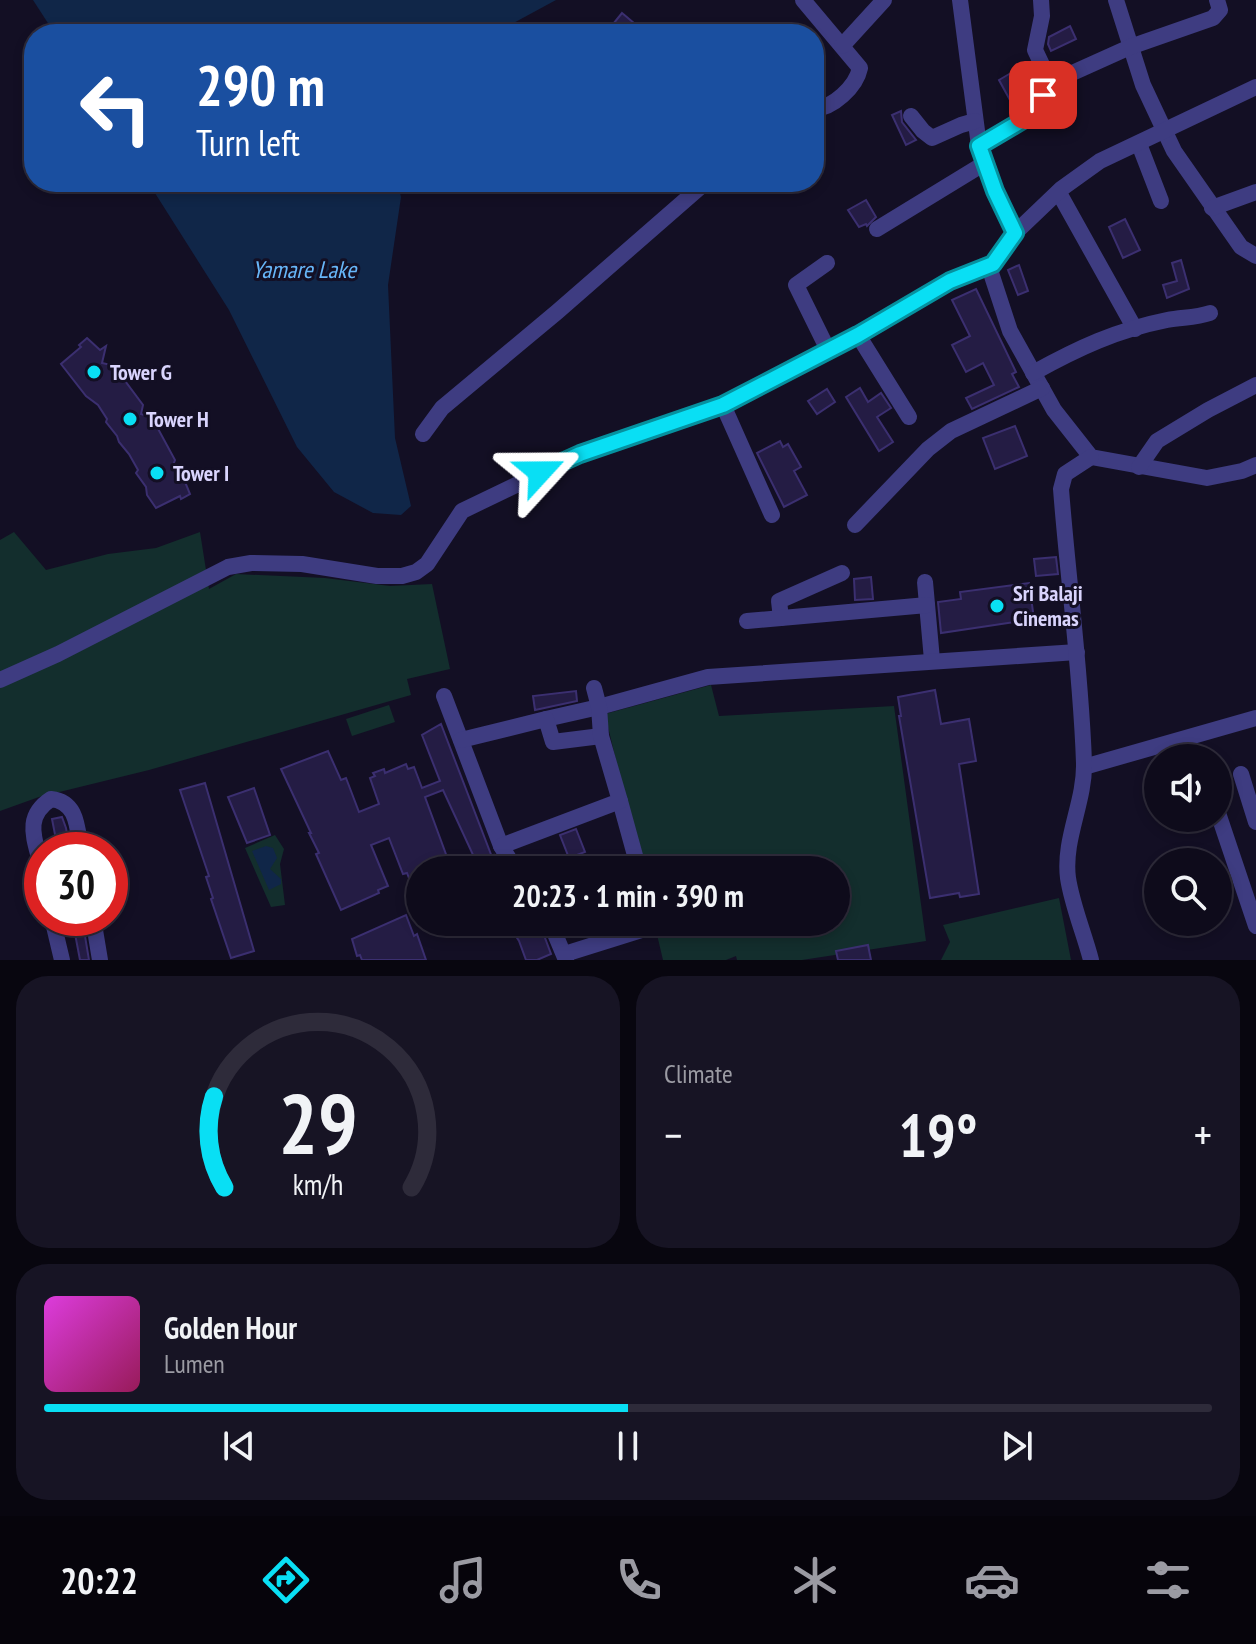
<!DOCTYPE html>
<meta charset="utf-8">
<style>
body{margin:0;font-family:"PT Sans Narrow",sans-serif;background:#171424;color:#f1f3f6;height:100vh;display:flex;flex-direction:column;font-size:30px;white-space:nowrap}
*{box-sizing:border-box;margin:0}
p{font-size:26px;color:#9b9ba3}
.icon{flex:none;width:44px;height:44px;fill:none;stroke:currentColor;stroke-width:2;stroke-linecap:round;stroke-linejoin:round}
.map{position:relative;height:960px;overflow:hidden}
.panel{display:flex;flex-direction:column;gap:16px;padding:16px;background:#08060f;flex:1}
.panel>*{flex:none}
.top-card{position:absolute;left:24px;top:24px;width:800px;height:168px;border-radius:32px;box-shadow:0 4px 12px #0003,0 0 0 2px #2e2b3a;background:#1a4fa0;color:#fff;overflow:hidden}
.buttons{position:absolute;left:1144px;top:744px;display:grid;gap:16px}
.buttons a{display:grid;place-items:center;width:88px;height:88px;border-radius:50%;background:#0e0b1b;box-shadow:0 4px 12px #0003,0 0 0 2px #2e2b3a;font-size:40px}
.speed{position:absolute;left:24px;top:832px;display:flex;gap:16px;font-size:40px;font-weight:700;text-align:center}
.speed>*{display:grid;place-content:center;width:104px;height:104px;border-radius:50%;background:#0e0b1b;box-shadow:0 4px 12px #0003,0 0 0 2px #2e2b3a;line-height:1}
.speed .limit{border:12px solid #d22;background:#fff;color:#111}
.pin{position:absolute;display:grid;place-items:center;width:68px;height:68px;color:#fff;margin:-34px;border-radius:16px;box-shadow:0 4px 12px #0006}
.me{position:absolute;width:88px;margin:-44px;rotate:66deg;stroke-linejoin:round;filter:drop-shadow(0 0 6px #0008)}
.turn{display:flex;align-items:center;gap:28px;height:168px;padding:0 40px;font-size:36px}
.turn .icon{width:104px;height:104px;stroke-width:2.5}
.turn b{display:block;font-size:56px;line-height:68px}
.big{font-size:60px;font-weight:700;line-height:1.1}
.panel .card{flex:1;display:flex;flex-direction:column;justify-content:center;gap:12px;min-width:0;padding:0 28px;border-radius:32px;background:#171424}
.panel .dial{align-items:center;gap:0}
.dial svg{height:208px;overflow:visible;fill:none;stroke:#2e2b3a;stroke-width:7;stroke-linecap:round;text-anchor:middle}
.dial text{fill:#f1f3f6;stroke:none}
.song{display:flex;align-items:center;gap:24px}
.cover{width:96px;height:96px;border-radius:12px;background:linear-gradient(135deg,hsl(300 70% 55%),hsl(330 70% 35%))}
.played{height:8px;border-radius:4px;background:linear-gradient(90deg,#09dff4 50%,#2e2b3a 50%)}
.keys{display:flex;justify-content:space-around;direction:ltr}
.heat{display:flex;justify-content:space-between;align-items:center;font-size:44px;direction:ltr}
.panel .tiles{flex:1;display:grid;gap:16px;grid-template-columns:1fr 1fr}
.card:last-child{grid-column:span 2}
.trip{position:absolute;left:406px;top:856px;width:444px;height:80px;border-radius:40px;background:#0e0b1b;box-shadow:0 4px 12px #0003,0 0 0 2px #2e2b3a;font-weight:700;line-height:80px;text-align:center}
.tab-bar{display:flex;height:128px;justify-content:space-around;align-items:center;background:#06040b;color:#9b9ba3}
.tab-bar .icon{width:56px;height:56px}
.tab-bar .on{color:#09dff4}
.tab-bar b{font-size:36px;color:#f1f3f6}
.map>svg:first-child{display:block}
</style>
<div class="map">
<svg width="1256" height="960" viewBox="0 0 1256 960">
<rect width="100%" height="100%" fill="#130f24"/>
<g fill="#132e2d">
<polygon points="14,532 46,570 108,554 156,548 200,532 209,589 236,574 325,578 390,586 432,584 450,669 407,679 411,695 149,770 39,797 0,811 0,540"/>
<polygon points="711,685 719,716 894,706 926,941 802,960 737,960 736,956 726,960 663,960 654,922 836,922 836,870 642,870 605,714"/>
<polygon points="389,705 395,722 352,736 346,719"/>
<polygon points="275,835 284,849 280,864 285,905 271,907 245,848"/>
<polygon points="1059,898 1071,960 941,960 950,942 943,925"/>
</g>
<g fill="#102648">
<polygon points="33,0 556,0 493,34 55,34"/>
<polygon points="148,182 397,182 401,197 388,285 395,438 411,506 401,515 373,513 334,492 297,447 229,310"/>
<polygon points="266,846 273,848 277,858 270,869 281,879 281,884 269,890 252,851"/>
</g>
<g fill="#241c44" stroke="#3b2f70" stroke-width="2">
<polygon points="622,13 647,34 605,34"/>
<polygon points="1070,26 1076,39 1051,51 1048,44 1049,37"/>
<polygon points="1016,70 1030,94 1016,111 999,80"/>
<polygon points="901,111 902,122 916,140 906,145 892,115"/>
<polygon points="866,200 876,217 867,226 866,224 859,227 848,210"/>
<polygon points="1125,219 1140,250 1123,258 1109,227"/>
<polygon points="1181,260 1189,289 1167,298 1163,285 1177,281 1172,263"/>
<polygon points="1019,265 1028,291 1018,295 1008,270"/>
<polygon points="976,289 1016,372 1012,374 1019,387 972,409 966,398 994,385 983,363 966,372 952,345 970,336 952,300"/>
<polygon points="87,338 100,350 106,346 102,363 120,367 117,370 143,405 141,414 151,417 156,425 175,460 172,468 181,472 190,494 181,499 180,496 156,508 147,495 146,487 136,473 138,470 129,454 119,442 117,436 106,422 107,419 98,405 86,396 61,364 81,347 79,345"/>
<polygon points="860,388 868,402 881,393 891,408 877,417 893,442 879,451 846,397"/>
<polygon points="827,389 835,402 817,414 808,401"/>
<polygon points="1015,426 1027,456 995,469 983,438"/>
<polygon points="780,441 783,447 788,444 801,467 794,471 807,495 784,507 757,453"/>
<polygon points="1056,557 1058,574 1036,576 1034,559"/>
<polygon points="871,577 873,599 855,600 854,579"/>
<polygon points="1029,583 1034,619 941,633 938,602 961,599 960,592"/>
<polygon points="935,690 941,724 969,719 976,761 959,764 979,894 960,897 959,893 930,898 899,716 901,716 898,697"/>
<polygon points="576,691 577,701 535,710 533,696"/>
<polygon points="441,724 492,857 494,855 503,870 480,870 443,790 425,797 447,857 437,862 438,865 420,870 420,874 409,878 407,873 403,874 389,838 371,845 388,886 378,890 379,893 341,910 316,854 319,853 309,833 311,833 281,769 328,751 341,780 346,778 359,812 379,804 370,778 375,776 373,773 384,769 385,773 406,764 408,769 414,767 422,788 440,781 422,735"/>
<polygon points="205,783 254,951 231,958 211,899 213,898 206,877 209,876 180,790"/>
<polygon points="254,788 270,835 247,843 228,797"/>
<polygon points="62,817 66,828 70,850 58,850 52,819"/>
<polygon points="576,829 585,852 569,858 560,835"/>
<polygon points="406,915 414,936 417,934 426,960 362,960 360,955 357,956 352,939"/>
<polygon points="72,918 82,918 89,960 80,960"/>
<polygon points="507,922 539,922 551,954 537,960 526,960 519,941"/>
<polygon points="868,945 871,960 838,960 836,951"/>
</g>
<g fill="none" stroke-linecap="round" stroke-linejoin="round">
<g stroke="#3e3c81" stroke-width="16">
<path d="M 803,0 L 860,68 C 856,87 833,108 814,109"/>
<polyline points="960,0 979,146 995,191 1015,233"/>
<polyline points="1041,0 1042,16 1035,50 1052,86"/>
<polyline points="1116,0 1143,85 1174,151 1241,247 1256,256"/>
<polyline points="842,46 884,0"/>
<polyline points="911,116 923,131 932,138 961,125 975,121"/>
<polyline points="1139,144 1161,201"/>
<polyline points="979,146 1023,120 1052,86 1070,74 1130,47 1213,18 1220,10 1217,0"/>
<polyline points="1059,193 1135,329"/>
<polyline points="1212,208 1256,192"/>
<polyline points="877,229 985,163"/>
<polyline points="827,263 796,285 828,350"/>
<polyline points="993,264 991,273 1010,331 1054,410 1091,457 1207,478 1242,471 1256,465"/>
<polyline points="858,335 909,417"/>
<path d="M 1033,373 C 1078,348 1117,330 1167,320 C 1183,317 1195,318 1210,313"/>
<polyline points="723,405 772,515"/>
<polyline points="423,434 442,408 557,312 706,182"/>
<polyline points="1139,467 1157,441 1208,410 1256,385"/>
<polyline points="855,525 928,449 951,431 1042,388"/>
<polyline points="925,582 932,660"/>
<polyline points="781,618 779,601 842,573"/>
<polyline points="747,621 927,605"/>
<polyline points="0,680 58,654 228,567 251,563 302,564 377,576 402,576 416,572 427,564 462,511 580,454 723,405 858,335 950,281 993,264 1015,233 1061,189 1100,161 1256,87"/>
<polyline points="444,696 501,846 516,870"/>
<polyline points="546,719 599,707 708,677 1077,652"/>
<polyline points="461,740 546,719 553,742 601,736"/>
<polyline points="1084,767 1256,718"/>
<polyline points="1241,774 1256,822"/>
<polyline points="620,801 639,870"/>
<polyline points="1218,813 1256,926"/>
<polyline points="501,846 620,801 601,736 599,707 594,688"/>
<path d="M 42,870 C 36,841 22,818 51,799 C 78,802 77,828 81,850"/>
<polyline points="52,918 62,960"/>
<polyline points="93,918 100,960"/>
<polyline points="550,922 566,960"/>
<polyline points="565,954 654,926 653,922"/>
<path d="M 1091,960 C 1084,933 1072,905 1068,878 C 1063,839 1085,802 1084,763 C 1081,671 1068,580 1061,489 L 1065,474 L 1091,457"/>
</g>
</g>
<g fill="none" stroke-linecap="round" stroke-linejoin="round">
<g stroke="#06919f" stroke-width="20">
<polyline id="route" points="540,472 580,454 723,405 858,335 950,281 993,264 1015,233 995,191 979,146 1023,120 1043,95"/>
</g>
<use href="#route" stroke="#09dff4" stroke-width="14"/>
</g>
<g fill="#09dff4" stroke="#130f24" stroke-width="3">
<circle cx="94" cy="372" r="8"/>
<circle cx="130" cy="419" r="8"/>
<circle cx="157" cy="473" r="8"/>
<circle cx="997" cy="606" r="8"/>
</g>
<g text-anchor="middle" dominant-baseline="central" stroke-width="6" stroke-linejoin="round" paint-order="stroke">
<g font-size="22" font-weight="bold" fill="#d9d4fd" stroke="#130f24" text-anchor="start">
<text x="110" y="372">Tower G</text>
<text x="146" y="419">Tower H</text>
<text x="173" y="473">Tower I</text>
<text x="1013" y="593">Sri Balaji<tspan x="1013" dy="25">Cinemas</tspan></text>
</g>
<g font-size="24" font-style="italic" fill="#67b6f9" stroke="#130f24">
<text x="304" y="269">Yamare Lake</text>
</g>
</g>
</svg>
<div class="buttons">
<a><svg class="icon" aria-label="sound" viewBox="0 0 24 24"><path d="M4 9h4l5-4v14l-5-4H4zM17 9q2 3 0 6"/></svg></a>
<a><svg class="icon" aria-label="search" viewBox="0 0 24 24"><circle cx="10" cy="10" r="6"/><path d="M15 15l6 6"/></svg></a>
</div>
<div class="speed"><div class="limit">30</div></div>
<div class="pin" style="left:1043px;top:95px;background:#d93025"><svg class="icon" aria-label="arrive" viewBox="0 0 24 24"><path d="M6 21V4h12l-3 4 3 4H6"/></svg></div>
<svg class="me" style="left:540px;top:472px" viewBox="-20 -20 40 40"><path d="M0-17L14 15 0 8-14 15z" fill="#09dff4" stroke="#fff" stroke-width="4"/></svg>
<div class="trip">20:23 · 1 min · 390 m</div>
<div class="top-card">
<div class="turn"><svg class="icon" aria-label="left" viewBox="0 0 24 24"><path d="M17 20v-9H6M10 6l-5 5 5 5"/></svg><div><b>290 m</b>Turn left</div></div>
</div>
</div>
<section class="panel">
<div class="tiles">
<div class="card dial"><svg viewBox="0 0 100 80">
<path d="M14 69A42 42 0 1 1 86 69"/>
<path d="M14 69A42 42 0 0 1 10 34" stroke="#09dff4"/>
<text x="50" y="56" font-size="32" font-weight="700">29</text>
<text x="50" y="72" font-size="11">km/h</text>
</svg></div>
<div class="card"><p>Climate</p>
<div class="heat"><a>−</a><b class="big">19°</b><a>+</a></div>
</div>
<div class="card">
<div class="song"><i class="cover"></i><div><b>Golden Hour</b><p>Lumen</p></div></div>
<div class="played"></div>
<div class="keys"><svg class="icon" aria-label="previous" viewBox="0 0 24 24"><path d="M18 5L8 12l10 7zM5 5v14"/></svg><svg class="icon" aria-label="pause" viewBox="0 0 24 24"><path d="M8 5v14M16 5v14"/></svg><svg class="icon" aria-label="next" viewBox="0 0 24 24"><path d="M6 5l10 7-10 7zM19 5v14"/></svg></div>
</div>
</div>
</section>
<nav class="tab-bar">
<b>20:22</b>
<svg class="icon on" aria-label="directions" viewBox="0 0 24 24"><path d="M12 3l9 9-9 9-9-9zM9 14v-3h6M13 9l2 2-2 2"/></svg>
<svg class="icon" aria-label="music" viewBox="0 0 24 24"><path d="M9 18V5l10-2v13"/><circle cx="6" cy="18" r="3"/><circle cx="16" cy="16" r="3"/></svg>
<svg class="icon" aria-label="phone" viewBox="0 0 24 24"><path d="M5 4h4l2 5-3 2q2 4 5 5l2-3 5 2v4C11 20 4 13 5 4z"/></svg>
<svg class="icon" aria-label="climate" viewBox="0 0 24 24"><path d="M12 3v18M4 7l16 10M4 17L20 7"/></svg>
<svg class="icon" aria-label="car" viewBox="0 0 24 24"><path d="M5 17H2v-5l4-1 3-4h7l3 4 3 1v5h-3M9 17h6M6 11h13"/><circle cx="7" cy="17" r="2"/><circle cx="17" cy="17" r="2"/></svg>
<svg class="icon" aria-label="filters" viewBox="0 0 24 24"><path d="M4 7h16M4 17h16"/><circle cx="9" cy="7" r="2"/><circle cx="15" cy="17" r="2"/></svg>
</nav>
